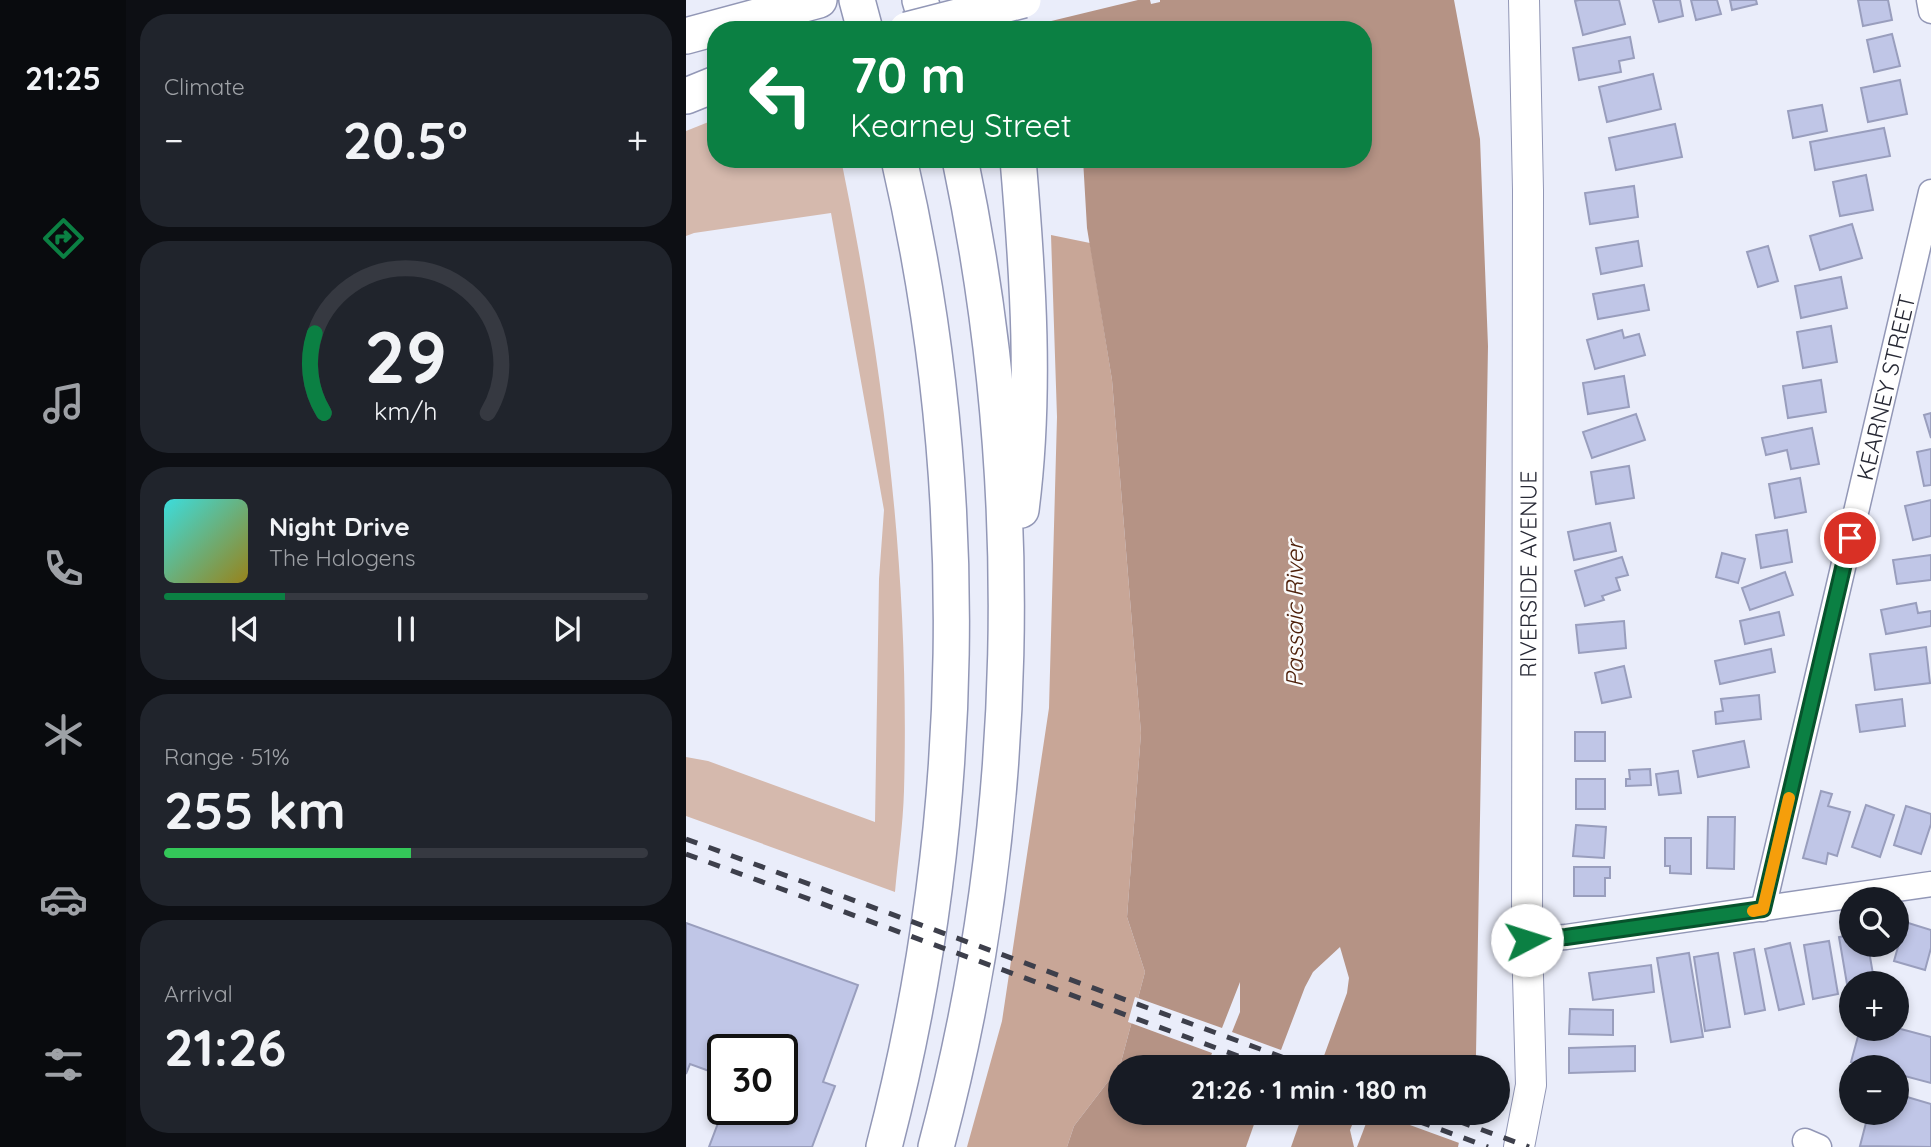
<!DOCTYPE html>
<meta charset="utf-8">
<style>
body{margin:0;font-family:Quicksand,sans-serif;background:#20242c;color:#f1f3f6;height:100vh;display:flex;flex-direction:column;font-size:26px;white-space:nowrap}
*{box-sizing:border-box;margin:0}
p{font-size:23px;color:#9ea1a6}
.icon{flex:none;width:38px;height:38px;fill:none;stroke:currentColor;stroke-width:2;stroke-linecap:round;stroke-linejoin:round}
.map{position:relative;flex:1;overflow:hidden}
.drawer{display:flex;flex-direction:column;gap:14px;padding:14px;background:#0d0f14;width:560px}
.drawer>*{flex:none}
.banner{position:absolute;left:21px;top:21px;width:665px;height:147px;border-radius:28px;box-shadow:0 4px 10px #0003;background:#0b8043;color:#fff;overflow:hidden}
.controls{position:absolute;left:1153px;top:887px;display:grid;gap:14px}
.controls a{display:grid;place-items:center;width:70px;height:70px;border-radius:50%;background:#171b24;box-shadow:0 4px 10px #0003;font-size:35px}
.speed{position:absolute;left:21px;top:1034px;display:flex;gap:14px;font-size:35px;font-weight:700;text-align:center}
.speed>*{display:grid;place-content:center;width:91px;height:91px;border-radius:50%;background:#171b24;box-shadow:0 4px 10px #0003;line-height:1}
.speed .limit{border:4px solid #111;border-radius:10px;background:#fff;color:#111}
.pin{position:absolute;display:grid;place-items:center;width:60px;height:60px;color:#fff;margin:-30px;border:4px solid #fff;border-radius:50%;box-shadow:0 2px 7px #0007}
.me{position:absolute;width:77px;margin:-38px;rotate:85deg;stroke-linejoin:round;filter:drop-shadow(0 0 5px #0008)}
.turn{display:flex;align-items:center;gap:24px;height:147px;padding:0 28px;font-size:32px}
.turn .icon{width:91px;height:91px;stroke-width:2.5}
.turn b{display:block;font-size:49px;line-height:60px}
.big{font-size:52px;font-weight:700;line-height:1.1}
.drawer .tile{flex:1;display:flex;flex-direction:column;justify-content:center;gap:10px;min-width:0;padding:0 24px;border-radius:28px;background:#20242c}
.drawer .dial{align-items:center;gap:0}
.dial svg{height:182px;overflow:visible;fill:none;stroke:#363941;stroke-width:7;stroke-linecap:round;text-anchor:middle}
.dial text{fill:#f1f3f6;stroke:none}
.song{display:flex;align-items:center;gap:21px}
.cover{width:84px;height:84px;border-radius:10px;background:linear-gradient(135deg,hsl(180 70% 55%),hsl(50 70% 35%))}
.played{height:7px;border-radius:4px;background:linear-gradient(90deg,#0b8043 25%,#363941 25%)}
.keys{display:flex;justify-content:space-around;direction:ltr}
.heat{display:flex;justify-content:space-between;align-items:center;font-size:38px;direction:ltr}
.charge{height:10px;border-radius:5px;background:linear-gradient(90deg,#34c759 51%,#363941 0)}
.trip{position:absolute;left:422px;top:1055px;width:402px;height:70px;border-radius:35px;background:#171b24;box-shadow:0 4px 10px #0003;font-weight:700;line-height:70px;text-align:center}
main{display:flex;flex:1;min-height:0}
.tabs{display:flex;flex-direction:column;width:126px;justify-content:space-around;align-items:center;background:#090b0e;color:#9ea1a6}
.tabs .icon{width:49px;height:49px}
.tabs .active{color:#0b8043}
.tabs b{font-size:32px;color:#f1f3f6}
.map>svg:first-child{display:block}
</style>
<main>
<nav class="tabs">
<b>21:25</b>
<svg class="icon active" aria-label="directions" viewBox="0 0 24 24"><path d="M12 3l9 9-9 9-9-9zM9 14v-3h6M13 9l2 2-2 2"/></svg>
<svg class="icon" aria-label="music" viewBox="0 0 24 24"><path d="M9 18V5l10-2v13"/><circle cx="6" cy="18" r="3"/><circle cx="16" cy="16" r="3"/></svg>
<svg class="icon" aria-label="phone" viewBox="0 0 24 24"><path d="M5 4h4l2 5-3 2q2 4 5 5l2-3 5 2v4C11 20 4 13 5 4z"/></svg>
<svg class="icon" aria-label="climate" viewBox="0 0 24 24"><path d="M12 3v18M4 7l16 10M4 17L20 7"/></svg>
<svg class="icon" aria-label="car" viewBox="0 0 24 24"><path d="M5 17H2v-5l4-1 3-4h7l3 4 3 1v5h-3M9 17h6M6 11h13"/><circle cx="7" cy="17" r="2"/><circle cx="17" cy="17" r="2"/></svg>
<svg class="icon" aria-label="filters" viewBox="0 0 24 24"><path d="M4 7h16M4 17h16"/><circle cx="9" cy="7" r="2"/><circle cx="15" cy="17" r="2"/></svg>
</nav>
<section class="drawer">
<div class="tile"><p>Climate</p>
<div class="heat"><a>−</a><b class="big">20.5°</b><a>+</a></div>
</div>
<div class="tile dial"><svg viewBox="0 0 100 80">
<path d="M14 69A42 42 0 1 1 86 69"/>
<path d="M14 69A42 42 0 0 1 10 34" stroke="#0b8043"/>
<text x="50" y="56" font-size="32" font-weight="700">29</text>
<text x="50" y="72" font-size="11">km/h</text>
</svg></div>
<div class="tile">
<div class="song"><i class="cover"></i><div><b>Night Drive</b><p>The Halogens</p></div></div>
<div class="played"></div>
<div class="keys"><svg class="icon" aria-label="previous" viewBox="0 0 24 24"><path d="M18 5L8 12l10 7zM5 5v14"/></svg><svg class="icon" aria-label="pause" viewBox="0 0 24 24"><path d="M8 5v14M16 5v14"/></svg><svg class="icon" aria-label="next" viewBox="0 0 24 24"><path d="M6 5l10 7-10 7zM19 5v14"/></svg></div>
</div>
<div class="tile"><p>Range · 51%</p><b class="big">255 km</b><div class="charge"></div></div>
<div class="tile"><p>Arrival</p><b class="big">21:26</b></div>
</section>
<div class="map">
<svg width="1245" height="1147" viewBox="0 0 1245 1147">
<rect width="100%" height="100%" fill="#eaedfa"/>
<path fill="#d5b9ad" d="M 30,119 L 30,159 L 155,159 C 198,369 224,577 218,791 C 217,825 212,859 209,892 L 0,816 L 0,757 L 22,761 L 189,822 L 193,579 L 198,510 L 145,213 L 8,233 L 0,236 L 0,131 Z"/>
<polygon fill="#c8a697" points="365,235 404,243 426,380 455,733 441,917 459,972 434,1066 388,1126 381,1147 281,1147 316,1021 363,708 371,417"/>
<polygon fill="#b59385" points="350,0 464,0 465,4 474,2 474,0 768,0 794,139 802,346 790,1055 788,1067 434,1068 434,1113 779,1113 772,1147 381,1147 388,1126 434,1066 459,972 441,917 455,733 426,380 401,228 397,159 677,159 677,30 364,30"/>
<g fill="#eaedfa">
<polygon points="346,0 452,0 357,23"/>
<polygon points="654,947 663,978 661,993 635,1064 643,1067 567,1067 537,1056 532,1067 521,1067 526,1053 442,1022 449,997 536,1028 554,982 554,1012 546,1032 595,1050 619,987 627,972"/>
<polygon points="572,1113 617,1113 605,1147 560,1147"/>
<polygon points="671,1113 684,1113 671,1147 668,1147 664,1130"/>
<polygon points="691,1113 767,1113 781,1118 776,1144"/>
</g>
<g fill="#c0c6e7" stroke="#999ebd" stroke-width="2">
<polygon points="893,0 933,0 939,24 897,35 889,1"/>
<polygon points="967,0 994,0 997,16 973,22"/>
<polygon points="1005,0 1031,0 1035,14 1010,20"/>
<polygon points="1044,0 1070,0 1071,4 1046,10"/>
<polygon points="1172,0 1202,0 1206,20 1177,26"/>
<polygon points="1206,34 1214,66 1188,72 1181,40"/>
<polygon points="944,37 948,58 933,61 935,72 893,80 887,48"/>
<polygon points="967,74 975,109 921,122 913,87"/>
<polygon points="1214,80 1221,114 1182,122 1175,88"/>
<polygon points="1136,105 1141,131 1107,138 1102,111"/>
<polygon points="989,124 996,157 930,170 923,138"/>
<polygon points="1198,128 1204,156 1129,170 1124,142"/>
<polygon points="1180,175 1187,210 1154,216 1147,182"/>
<polygon points="948,186 952,217 904,224 899,193"/>
<polygon points="1166,224 1176,258 1134,270 1124,236"/>
<polygon points="952,241 956,266 915,274 910,248"/>
<polygon points="1082,246 1092,281 1072,287 1061,252"/>
<polygon points="1155,277 1161,308 1115,318 1109,286"/>
<polygon points="958,285 963,310 912,319 907,294"/>
<polygon points="1145,326 1151,362 1117,368 1111,332"/>
<polygon points="936,330 938,338 953,334 959,355 909,369 901,340"/>
<polygon points="938,376 943,407 902,414 897,383"/>
<polygon points="1135,380 1140,412 1102,418 1097,386"/>
<polygon points="1245,413 1245,438 1238,415"/>
<polygon points="950,414 959,440 906,458 897,432"/>
<polygon points="1126,428 1133,464 1105,469 1101,450 1080,455 1076,438"/>
<polygon points="1245,449 1245,485 1238,486 1231,452"/>
<polygon points="943,466 948,498 910,504 905,472"/>
<polygon points="1114,478 1120,512 1089,518 1083,484"/>
<polygon points="1245,500 1245,536 1227,540 1219,506"/>
<polygon points="924,523 930,551 888,560 882,532"/>
<polygon points="1101,530 1106,562 1075,568 1070,535"/>
<polygon points="1036,553 1059,559 1052,583 1030,577"/>
<polygon points="1245,555 1245,580 1211,584 1207,560"/>
<polygon points="936,557 942,575 930,578 934,590 916,596 918,600 899,606 889,571"/>
<polygon points="1099,572 1107,595 1064,610 1056,588"/>
<polygon points="1230,603 1232,613 1245,611 1245,626 1200,634 1195,610"/>
<polygon points="1093,612 1098,635 1059,644 1054,621"/>
<polygon points="938,621 940,648 893,653 890,625"/>
<polygon points="1240,647 1244,683 1189,690 1184,654"/>
<polygon points="1085,649 1089,672 1034,684 1029,661"/>
<polygon points="938,666 945,697 916,703 909,673"/>
<polygon points="1073,695 1075,719 1030,724 1029,712 1037,711 1035,699"/>
<polygon points="1216,699 1219,726 1174,732 1170,705"/>
<rect x="889" y="732" width="30" height="29"/>
<polygon points="1058,741 1063,767 1012,777 1007,751"/>
<polygon points="964,769 965,785 940,786 940,779 944,779 943,770"/>
<polygon points="992,771 995,793 973,795 970,774"/>
<rect x="890" y="779" width="29" height="30"/>
<polygon points="1135,791 1146,794 1142,806 1164,812 1151,856 1142,853 1140,864 1117,858"/>
<polygon points="1180,805 1208,815 1194,857 1166,847"/>
<polygon points="1220,806 1245,814 1245,824 1235,854 1208,845"/>
<polygon points="1022,817 1049,817 1048,869 1021,868"/>
<polygon points="890,825 920,827 918,858 887,856"/>
<polygon points="979,838 1005,838 1005,874 984,873 984,866 979,866"/>
<polygon points="888,867 924,867 924,878 919,878 919,896 888,896"/>
<polygon points="1219,922 1245,930 1245,948 1239,970 1208,961"/>
<polygon points="0,923 172,985 137,1082 149,1086 126,1147 23,1147 37,1110 96,1110 96,1050 37,1050 37,1076 4,1064 0,1074"/>
<polygon points="1166,935 1166,945 1182,945 1188,980 1161,984 1153,937"/>
<polygon points="1143,941 1152,994 1127,999 1118,945"/>
<polygon points="1104,943 1118,1004 1093,1010 1079,949"/>
<polygon points="1068,949 1079,1010 1059,1014 1048,953"/>
<polygon points="1003,953 1017,1037 985,1042 971,958"/>
<polygon points="1032,953 1044,1027 1019,1031 1008,957"/>
<polygon points="965,965 968,992 907,1000 903,973"/>
<polygon points="884,1009 927,1010 927,1035 883,1034"/>
<polygon points="1211,1028 1245,1037 1245,1083 1211,1074 1211,1068 1187,1068 1165,1062 1174,1029"/>
<polygon points="949,1046 949,1071 883,1073 883,1048"/>
<polygon points="1211,1094 1245,1104 1245,1147 1174,1146 1182,1115 1202,1120 1204,1113 1211,1113"/>
</g>
<g fill="none" stroke-linecap="round" stroke-linejoin="round">
<g stroke="#9297b6" stroke-width="27">
<g id="minor">
<polyline points="1243,0 1245,11"/>
<path id="s1" d="M 1077,909 L 1245,192"/>
<polyline points="841,940 880,937 1245,884"/>
<polyline points="1119,1141 1133,1147"/>
</g>
</g>
<g stroke="#9297b6" stroke-width="32">
<g id="major">
<path id="s2" d="M 833,1147 L 845,1085 L 841,940 L 842,190 L 838,0"/>
</g>
</g>
<g stroke="#9297b6" stroke-width="38">
<g id="highway">
<polyline points="171,0 179,30"/>
<polyline points="234,0 243,30"/>
<polyline points="0,36 133,0"/>
<polyline points="0,96 30,84"/>
<path d="M 332,159 C 342,276 350,394 335,510"/>
<path d="M 198,1147 C 282,824 288,484 213,159"/>
<path d="M 250,1147 C 336,826 342,484 274,159"/>
</g>
</g>
<use href="#minor" stroke="#fff" stroke-width="24"/>
<use href="#major" stroke="#fff" stroke-width="30"/>
<use href="#highway" stroke="#fff" stroke-width="35"/>
<g stroke="#3d3f4b" stroke-width="5" stroke-dasharray="12 12" stroke-linecap="butt">
<polyline points="0,839 626,1068"/>
<polyline points="0,854 585,1068"/>
<polyline points="710,1113 802,1147"/>
<polyline points="750,1113 843,1147"/>
</g>
<g stroke="#9297b6" stroke-width="38" stroke-linecap="butt">
<polyline id="highway-bridge" points="221,30 337,0"/>
</g>
<use href="#highway-bridge" stroke="#fff" stroke-width="35"/>
</g>
<g fill="none" stroke-linecap="round" stroke-linejoin="round">
<g stroke="#07532c" stroke-width="18">
<polyline id="route" points="841,940 880,937 1077,909 1164,538"/>
</g>
<use href="#route" stroke="#0b8043" stroke-width="12"/>
<polyline stroke="#f59e0b" stroke-width="12" points="1067,911 1077,909 1103,798"/>
</g>
<g text-anchor="middle" dominant-baseline="central" stroke-width="5" stroke-linejoin="round" paint-order="stroke">
<g font-size="23" fill="#272935" stroke="#fbfbfb">
<text stroke="none"><textPath href="#s1" startOffset="536">KEARNEY STREET</textPath></text>
<text stroke="none"><textPath href="#s2" startOffset="574">RIVERSIDE AVENUE</textPath></text>
</g>
<g font-size="24" font-style="italic" fill="#4e200a" stroke="#fbfbfb">
<text transform="translate(608 614) rotate(-90)">Passaic River</text>
</g>
</g>
</svg>
<div class="controls">
<a><svg class="icon" aria-label="search" viewBox="0 0 24 24"><circle cx="10" cy="10" r="6"/><path d="M15 15l6 6"/></svg></a>
<a>+</a>
<a>−</a>
</div>
<div class="speed"><div class="limit">30</div></div>
<div class="pin" style="left:1164px;top:538px;background:#d93025"><svg class="icon" aria-label="arrive" viewBox="0 0 24 24"><path d="M6 21V4h12l-3 4 3 4H6"/></svg></div>
<svg class="me" style="left:841px;top:940px" viewBox="-20 -20 40 40"><circle r="19" fill="#fff"/><path d="M0-13L10 11 0 6-10 11z" fill="#0b8043"/></svg>
<div class="trip">21:26 · 1 min · 180 m</div>
<div class="banner">
<div class="turn"><svg class="icon" aria-label="left" viewBox="0 0 24 24"><path d="M17 20v-9H6M10 6l-5 5 5 5"/></svg><div><b>70 m</b>Kearney Street</div></div>
</div>
</div>
</main>
